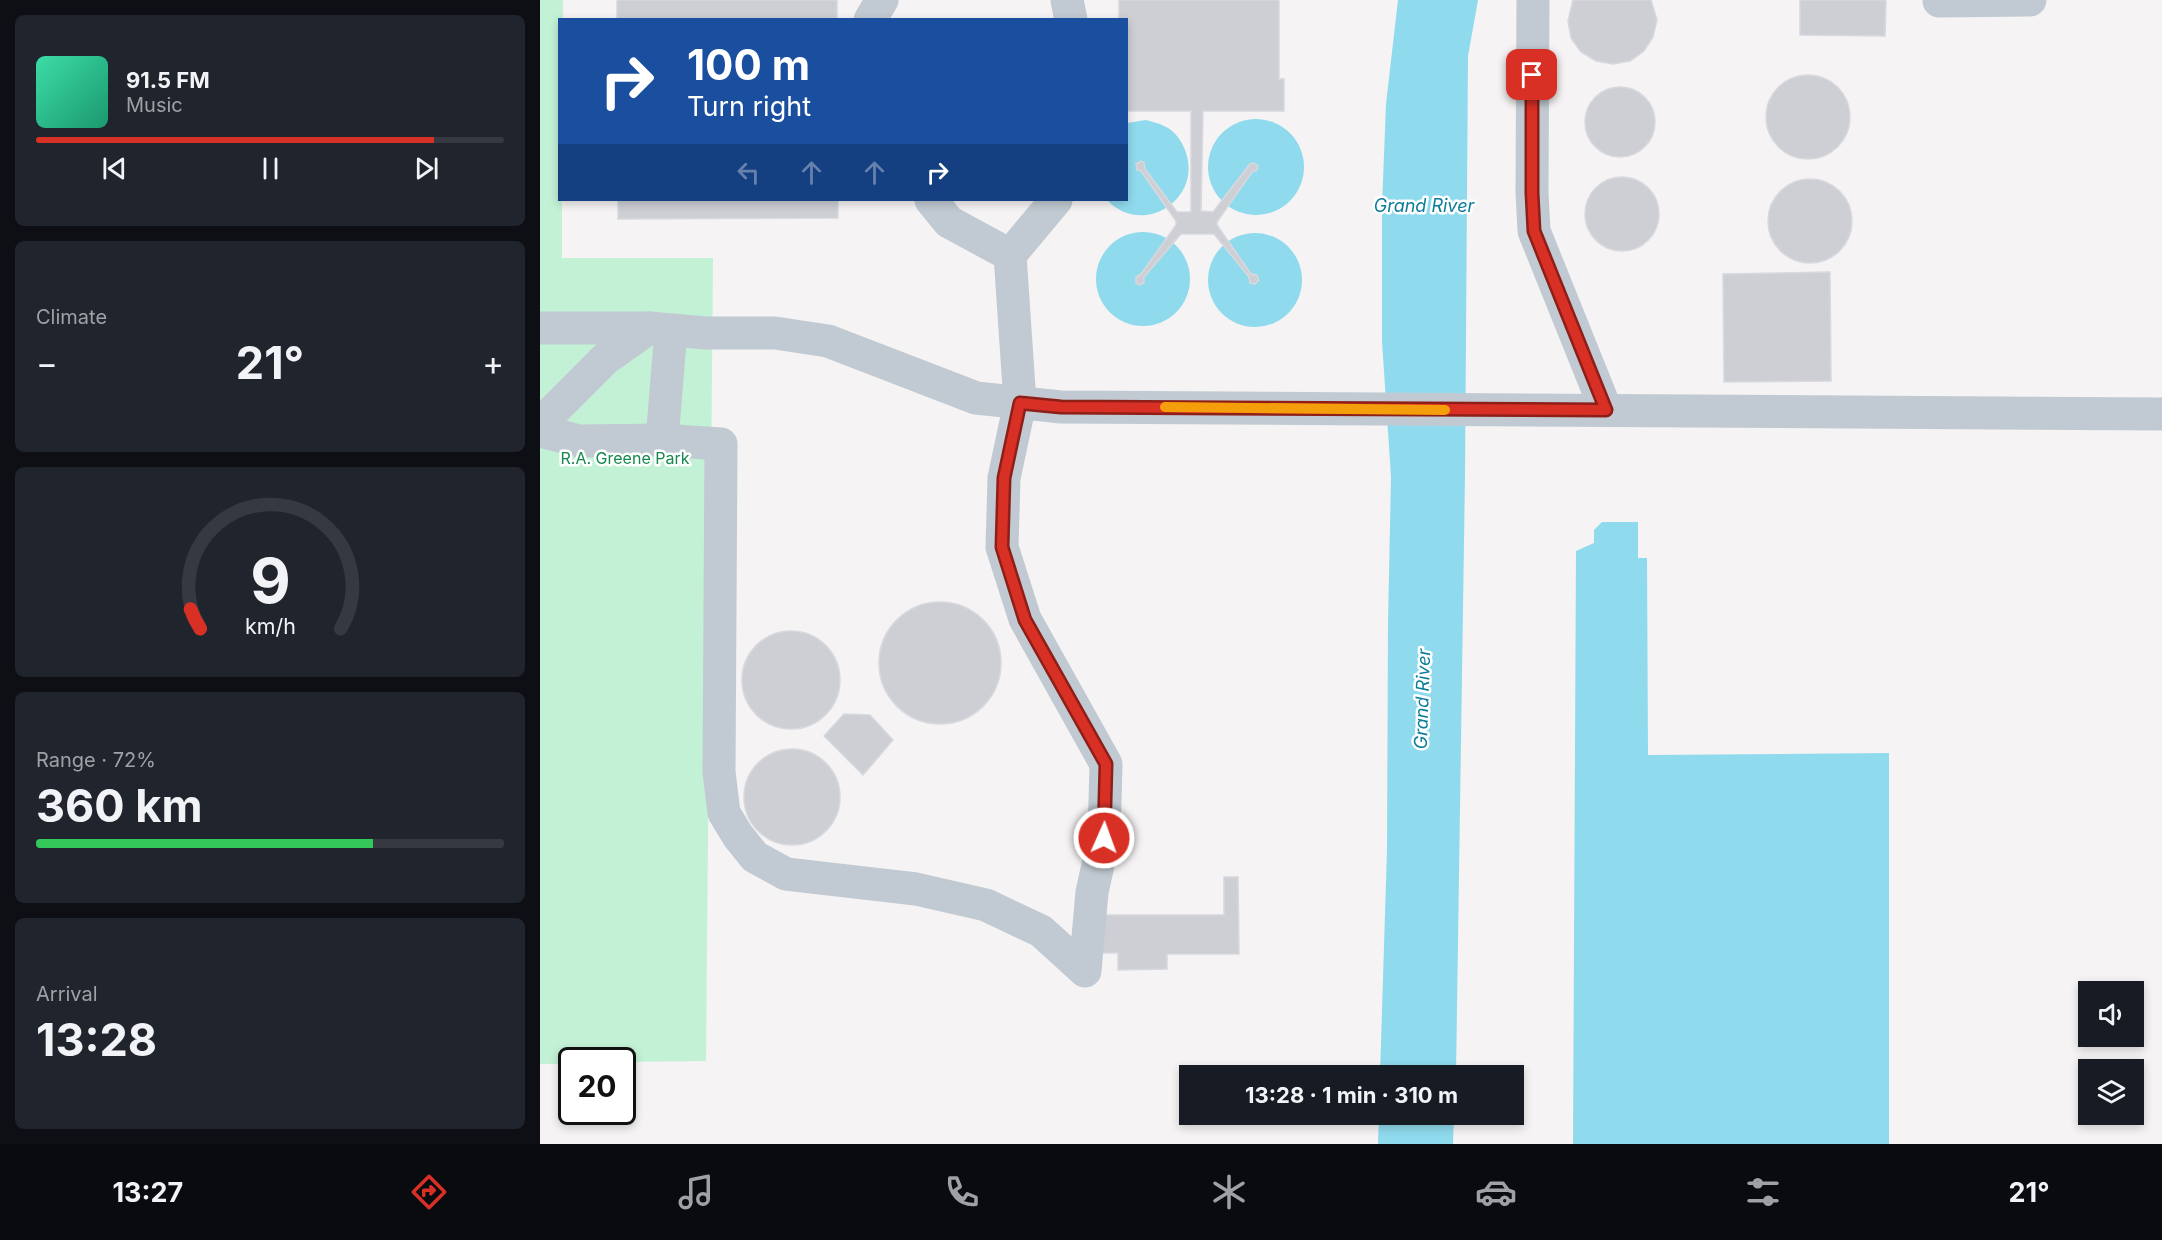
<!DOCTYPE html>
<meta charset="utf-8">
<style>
body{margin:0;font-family:Inter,sans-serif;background:#20242c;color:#f1f3f6;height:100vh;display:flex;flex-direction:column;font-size:22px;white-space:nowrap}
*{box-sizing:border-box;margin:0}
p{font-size:20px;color:#9ea1a6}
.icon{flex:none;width:33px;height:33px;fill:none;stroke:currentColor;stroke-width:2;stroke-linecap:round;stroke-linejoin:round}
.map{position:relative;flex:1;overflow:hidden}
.details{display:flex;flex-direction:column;gap:15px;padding:15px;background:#0d0f14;width:540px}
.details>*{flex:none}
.hud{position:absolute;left:18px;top:18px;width:570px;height:183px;border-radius:0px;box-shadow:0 3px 9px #0003;background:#1a4fa0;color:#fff;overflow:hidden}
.controls{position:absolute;left:1538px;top:981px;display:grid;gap:12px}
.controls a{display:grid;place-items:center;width:66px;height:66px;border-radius:0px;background:#171b24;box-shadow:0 3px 9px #0003;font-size:30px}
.speed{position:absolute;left:18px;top:1047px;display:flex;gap:12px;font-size:30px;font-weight:700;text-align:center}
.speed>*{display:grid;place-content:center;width:78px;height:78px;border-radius:50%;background:#171b24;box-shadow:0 3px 9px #0003;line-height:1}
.speed .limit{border:3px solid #111;border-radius:9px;background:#fff;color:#111}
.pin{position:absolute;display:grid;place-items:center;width:51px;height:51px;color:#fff;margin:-26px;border-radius:12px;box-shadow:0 3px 9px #0006}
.me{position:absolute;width:66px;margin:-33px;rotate:2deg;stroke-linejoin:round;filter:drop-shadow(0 0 4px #0008)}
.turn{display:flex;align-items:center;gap:21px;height:126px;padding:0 30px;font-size:27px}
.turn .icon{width:78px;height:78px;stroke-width:2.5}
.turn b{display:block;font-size:42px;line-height:51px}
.lanes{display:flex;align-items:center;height:57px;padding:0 30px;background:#0003;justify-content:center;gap:30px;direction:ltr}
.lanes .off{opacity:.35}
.big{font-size:45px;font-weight:700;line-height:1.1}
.details .widget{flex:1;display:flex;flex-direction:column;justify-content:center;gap:9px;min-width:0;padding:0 21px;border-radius:9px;background:#20242c}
.details .dial{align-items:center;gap:0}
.dial svg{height:156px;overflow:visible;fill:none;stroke:#363941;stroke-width:7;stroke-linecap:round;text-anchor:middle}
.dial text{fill:#f1f3f6;stroke:none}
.song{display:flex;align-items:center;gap:18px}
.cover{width:72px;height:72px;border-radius:9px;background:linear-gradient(135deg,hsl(160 70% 55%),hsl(160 70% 35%))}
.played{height:6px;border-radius:3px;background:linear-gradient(90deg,#d93025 85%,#363941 85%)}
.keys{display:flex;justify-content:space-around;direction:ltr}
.heat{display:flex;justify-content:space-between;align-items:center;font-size:33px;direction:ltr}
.charge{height:9px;border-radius:4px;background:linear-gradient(90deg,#34c759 72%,#363941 0)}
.trip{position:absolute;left:639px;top:1065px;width:345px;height:60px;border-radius:0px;background:#171b24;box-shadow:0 3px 9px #0003;font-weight:700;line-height:60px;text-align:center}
.tab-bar{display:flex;height:96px;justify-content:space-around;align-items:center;background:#090b0e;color:#9ea1a6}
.tab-bar .icon{width:42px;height:42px}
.tab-bar .on{color:#d93025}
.tab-bar b{font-size:27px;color:#f1f3f6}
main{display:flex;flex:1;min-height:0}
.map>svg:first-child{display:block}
</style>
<main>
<section class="details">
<div class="widget">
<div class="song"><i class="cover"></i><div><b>91.5 FM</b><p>Music</p></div></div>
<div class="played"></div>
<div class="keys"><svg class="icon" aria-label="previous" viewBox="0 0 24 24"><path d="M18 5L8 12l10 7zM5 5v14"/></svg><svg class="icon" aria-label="pause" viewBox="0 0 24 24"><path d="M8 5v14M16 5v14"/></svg><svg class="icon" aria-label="next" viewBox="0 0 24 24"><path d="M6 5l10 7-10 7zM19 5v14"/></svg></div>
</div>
<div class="widget"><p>Climate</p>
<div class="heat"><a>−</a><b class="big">21°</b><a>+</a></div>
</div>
<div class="widget dial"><svg viewBox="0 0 100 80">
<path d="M14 69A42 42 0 1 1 86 69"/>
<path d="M14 69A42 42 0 0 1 9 59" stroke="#d93025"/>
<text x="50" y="56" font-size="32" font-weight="700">9</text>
<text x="50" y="72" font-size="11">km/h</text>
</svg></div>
<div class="widget"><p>Range · 72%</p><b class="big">360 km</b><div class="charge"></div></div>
<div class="widget"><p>Arrival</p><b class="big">13:28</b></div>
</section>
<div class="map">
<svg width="1622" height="1144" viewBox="0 0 1622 1144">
<rect width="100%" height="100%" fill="#f5f3f3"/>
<polygon fill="#c3f1d5" points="0,0 23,0 23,19 20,20 20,200 22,200 22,258 173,258 166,1061 83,1062 82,1060 32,1060 31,1064 0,1064"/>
<g fill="#90daee">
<polygon points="858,0 938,0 928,56 925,475 916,1075 840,1076 847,849 848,623 851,477 842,341 842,206 846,104"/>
<circle cx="716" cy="167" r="48"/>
<path d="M 606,120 C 612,122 619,123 624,126 C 634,130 641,140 645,150 C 664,199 603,238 567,200 L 586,200 L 587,123 Z"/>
<circle cx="603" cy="279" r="47"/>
<circle cx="715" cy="280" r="47"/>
<polygon points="1062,522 1098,522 1098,558 1107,558 1108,755 1349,753 1349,1144 1033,1144 1036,551 1054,543 1054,530"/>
<polygon points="839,1115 914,1115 913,1144 838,1144"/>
</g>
<g fill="#cdcfd5" stroke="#d7d9de" stroke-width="1.5">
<rect x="77" y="0" width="220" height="20"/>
<polygon points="579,0 739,0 739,79 744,79 744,111 663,111 661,211 673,212 710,164 714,163 718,166 717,170 712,172 677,222 677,225 711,274 717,275 719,280 715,284 710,283 709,277 674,234 641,234 604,277 604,283 599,285 596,283 596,277 601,274 636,225 636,221 601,171 597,170 596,164 601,161 604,162 605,169 637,212 651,212 651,111 586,111 586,20 579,20"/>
<polygon points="1033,0 1111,0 1117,20 1113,37 1104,51 1090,61 1073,64 1056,61 1041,52 1031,38 1028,21"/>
<polygon points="1260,0 1346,0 1345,36 1260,35"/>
<circle cx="1268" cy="117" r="42"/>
<circle cx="1080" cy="122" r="35"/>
<circle cx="1082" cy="214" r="37"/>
<circle cx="1270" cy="221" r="42"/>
<polygon points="78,200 298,200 298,218 78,219"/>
<polygon points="1290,272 1291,381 1184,382 1183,274"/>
<circle cx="400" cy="663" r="61"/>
<circle cx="251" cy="680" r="49"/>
<polygon points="304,714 330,715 353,740 323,775 284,736"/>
<circle cx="252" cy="797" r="48"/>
<polygon points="684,877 698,877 699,954 627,954 627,969 578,970 578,953 560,953 560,915 684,915"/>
</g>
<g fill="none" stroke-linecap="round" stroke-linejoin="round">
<g stroke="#c1cad2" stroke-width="33">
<polyline points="527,0 531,20"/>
<polyline points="993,0 992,193 994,231 1066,410"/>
<polyline points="1399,1 1490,0"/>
<polyline points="330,20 342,0"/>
<polyline points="391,200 409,222 470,255"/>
<polyline points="0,328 109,328"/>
<polyline points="0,424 65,359 109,328 166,333 235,333 288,341 436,398 521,407 1622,414"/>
<polyline points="0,431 39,441 122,440 131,330"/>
<polyline points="122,440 181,444 179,772 184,813 198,836 215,857 246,874 376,889 446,905 501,931 545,971 552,892 564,838 566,764 485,619 462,547 464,478 480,403 470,255 516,200"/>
</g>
</g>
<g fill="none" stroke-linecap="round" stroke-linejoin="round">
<g stroke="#8d1f18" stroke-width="15">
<polyline id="route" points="564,838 566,764 485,620 462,547 464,478 480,403 521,407 1066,410 994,231 992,193 992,75"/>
</g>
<use href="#route" stroke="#d93025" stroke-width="10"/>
<polyline stroke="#f59e0b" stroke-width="10" points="625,407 905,410"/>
</g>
<g text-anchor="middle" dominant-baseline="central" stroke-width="5" stroke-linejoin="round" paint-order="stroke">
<g font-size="16" fill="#17864f" stroke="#fff">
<text x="85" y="458">R.A. Greene Park</text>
</g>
<g font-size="18" font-style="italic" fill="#0c7c9b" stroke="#fff">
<text x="884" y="205">Grand River</text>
<text transform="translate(882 699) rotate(-88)">Grand River</text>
</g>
</g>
</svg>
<div class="controls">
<a><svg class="icon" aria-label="sound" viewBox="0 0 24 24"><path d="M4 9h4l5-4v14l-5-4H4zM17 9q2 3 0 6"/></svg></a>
<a><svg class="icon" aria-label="layers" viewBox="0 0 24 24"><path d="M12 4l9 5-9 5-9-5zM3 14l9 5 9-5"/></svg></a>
</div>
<div class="speed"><div class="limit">20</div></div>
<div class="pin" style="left:992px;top:75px;background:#d93025"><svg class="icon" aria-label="arrive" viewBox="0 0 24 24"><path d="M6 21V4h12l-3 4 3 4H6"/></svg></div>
<svg class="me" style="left:564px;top:838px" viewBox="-20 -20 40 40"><circle r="17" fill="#d93025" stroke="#fff" stroke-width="3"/><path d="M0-11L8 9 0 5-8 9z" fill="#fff"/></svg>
<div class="trip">13:28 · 1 min · 310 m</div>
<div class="hud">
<div class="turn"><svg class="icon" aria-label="right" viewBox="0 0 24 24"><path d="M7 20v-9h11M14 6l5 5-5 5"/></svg><div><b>100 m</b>Turn right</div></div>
<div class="lanes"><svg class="icon off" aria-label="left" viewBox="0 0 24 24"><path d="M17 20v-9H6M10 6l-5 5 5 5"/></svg><svg class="icon off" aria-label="ahead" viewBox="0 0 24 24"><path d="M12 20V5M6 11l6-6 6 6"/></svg><svg class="icon off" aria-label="ahead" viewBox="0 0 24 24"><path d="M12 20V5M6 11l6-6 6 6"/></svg><svg class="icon" aria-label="right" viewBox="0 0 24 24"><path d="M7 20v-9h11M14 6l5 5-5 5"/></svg></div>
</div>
</div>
</main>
<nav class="tab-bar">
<b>13:27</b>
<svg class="icon on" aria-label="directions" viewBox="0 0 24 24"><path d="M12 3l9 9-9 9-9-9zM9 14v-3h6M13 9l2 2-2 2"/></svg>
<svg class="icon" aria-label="music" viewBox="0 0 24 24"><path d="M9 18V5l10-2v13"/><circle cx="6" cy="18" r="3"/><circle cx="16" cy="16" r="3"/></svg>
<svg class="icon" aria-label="phone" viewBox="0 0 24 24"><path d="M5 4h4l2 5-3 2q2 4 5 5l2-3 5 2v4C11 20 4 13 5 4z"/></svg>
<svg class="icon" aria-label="climate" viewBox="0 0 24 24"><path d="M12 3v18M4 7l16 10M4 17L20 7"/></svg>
<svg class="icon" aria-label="car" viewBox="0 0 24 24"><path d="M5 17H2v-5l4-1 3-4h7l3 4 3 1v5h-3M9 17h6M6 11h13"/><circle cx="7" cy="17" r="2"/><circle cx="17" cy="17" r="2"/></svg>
<svg class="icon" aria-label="filters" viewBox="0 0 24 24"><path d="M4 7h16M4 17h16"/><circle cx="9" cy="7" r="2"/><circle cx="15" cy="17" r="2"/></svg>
<b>21°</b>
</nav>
